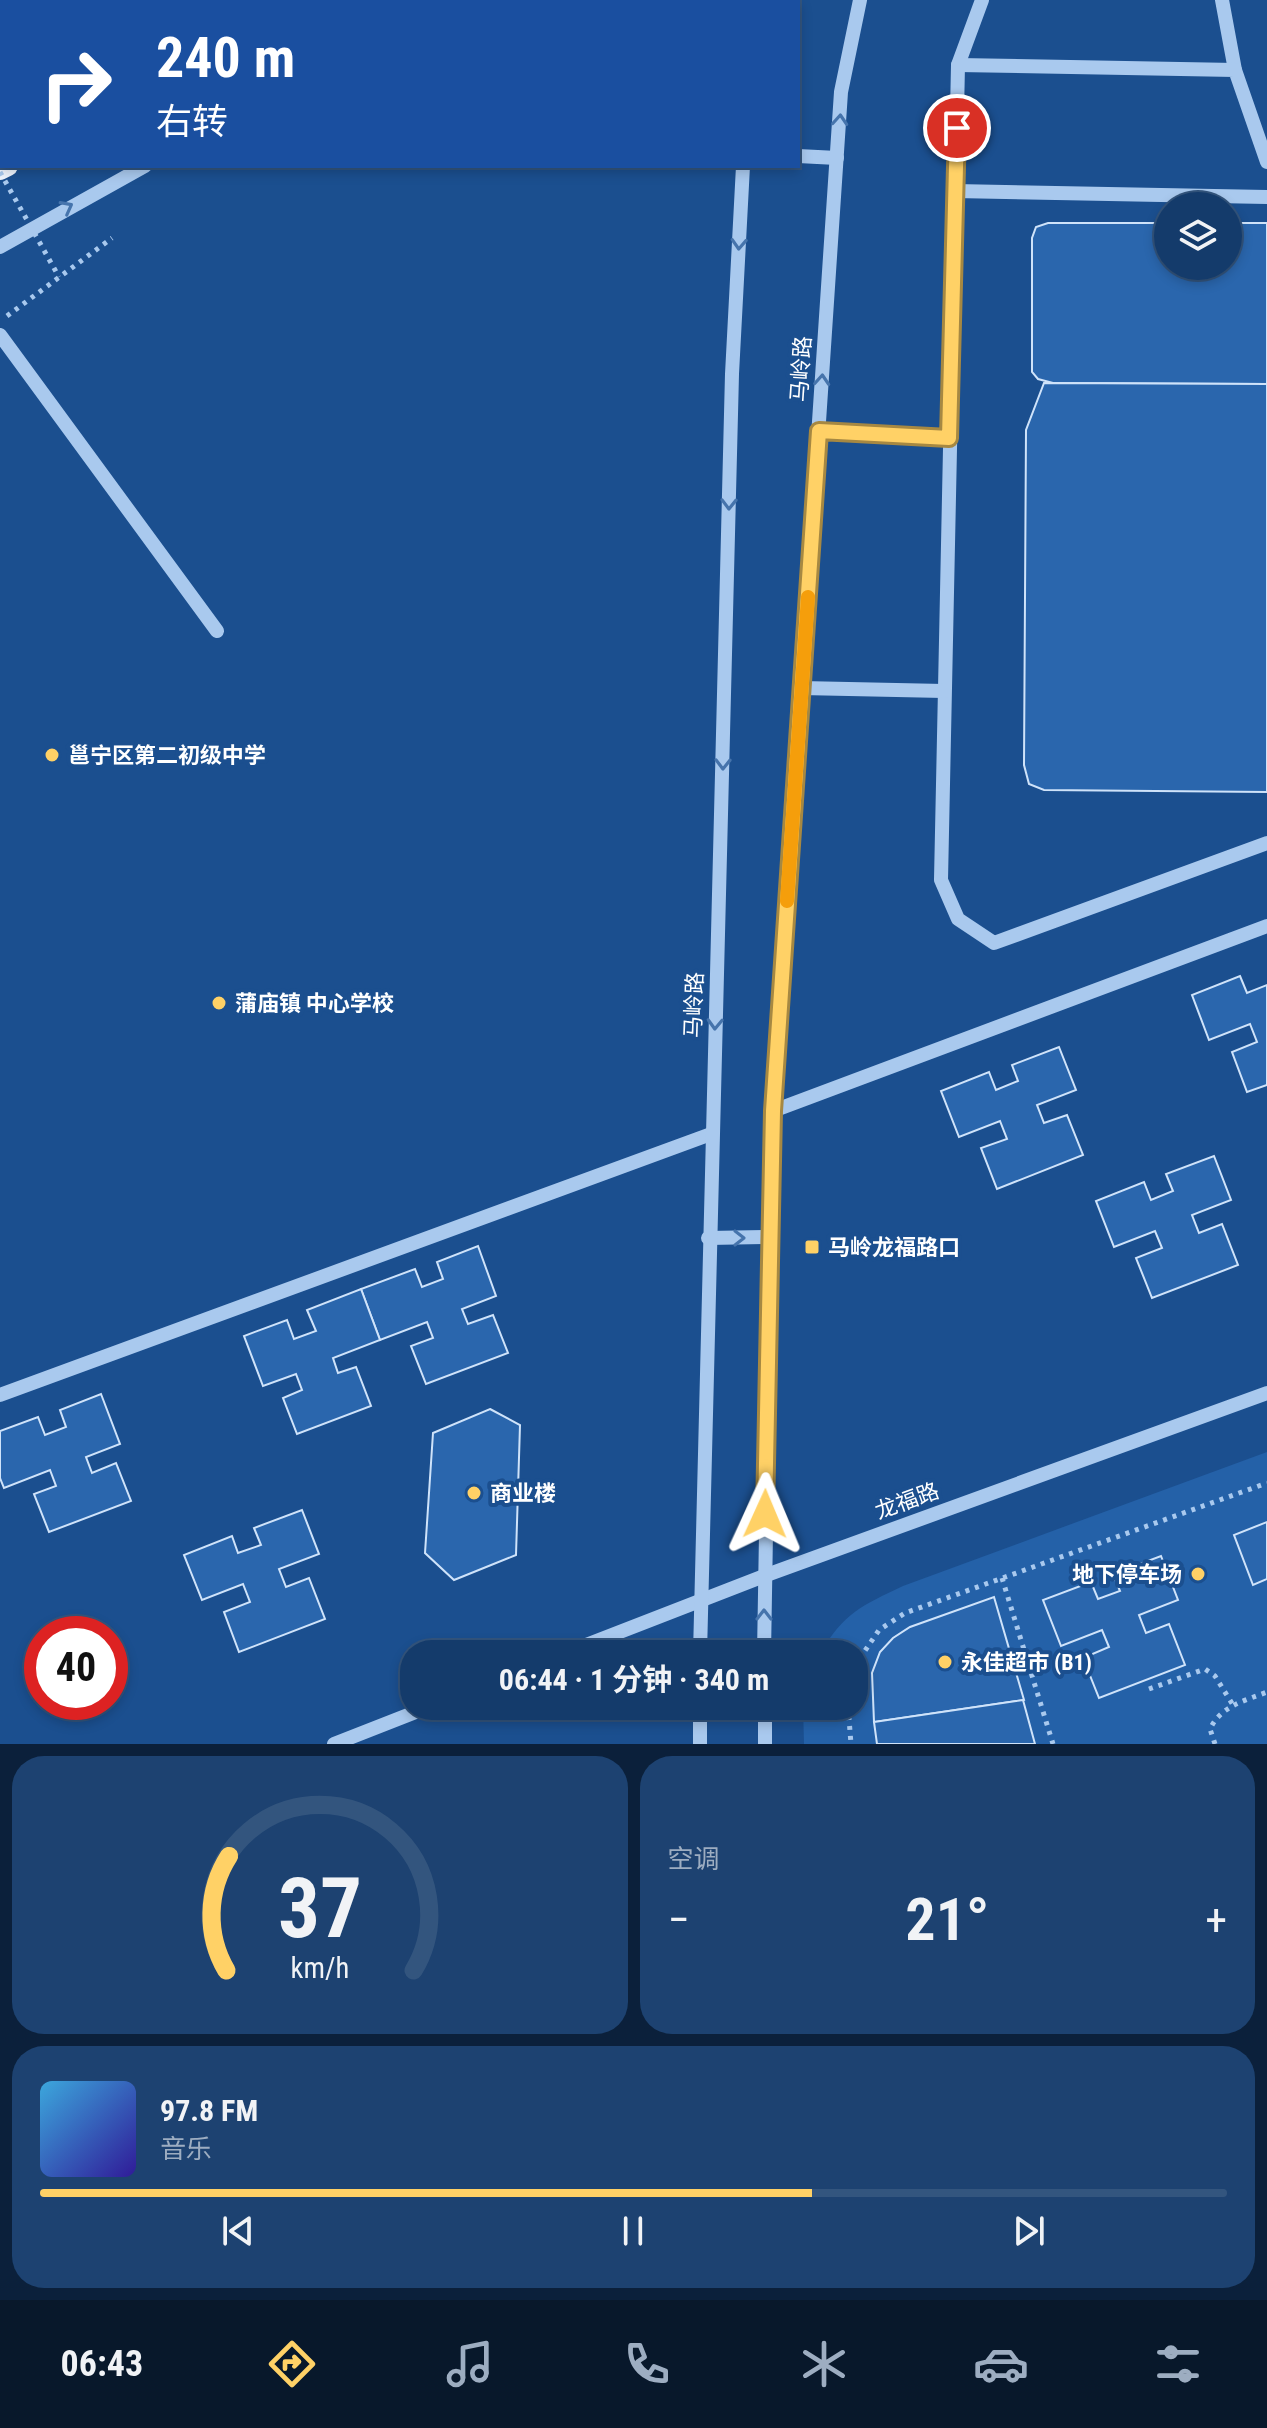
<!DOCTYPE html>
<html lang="zh">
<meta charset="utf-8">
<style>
body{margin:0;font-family:"Roboto Condensed","Noto Sans SC",sans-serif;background:#1d4271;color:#f1f3f6;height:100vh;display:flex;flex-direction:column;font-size:30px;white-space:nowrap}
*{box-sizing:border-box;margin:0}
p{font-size:26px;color:#9dadc1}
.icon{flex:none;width:44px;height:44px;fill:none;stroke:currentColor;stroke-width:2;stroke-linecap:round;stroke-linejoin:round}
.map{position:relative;height:1744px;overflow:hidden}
.sheet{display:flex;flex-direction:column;gap:12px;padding:12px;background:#0b203b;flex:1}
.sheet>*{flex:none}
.banner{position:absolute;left:0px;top:0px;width:800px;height:168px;box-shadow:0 4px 12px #0003,0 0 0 2px #33557e;background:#1a4fa0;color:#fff;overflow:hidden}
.tools{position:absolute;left:1154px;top:192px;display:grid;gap:16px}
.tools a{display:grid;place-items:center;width:88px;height:88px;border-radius:50%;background:#143b6b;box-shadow:0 4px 12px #0003,0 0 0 2px #33557e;font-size:40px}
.speed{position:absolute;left:24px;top:1616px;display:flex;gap:16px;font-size:40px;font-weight:700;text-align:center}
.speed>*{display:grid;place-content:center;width:104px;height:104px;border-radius:50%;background:#143b6b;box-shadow:0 4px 12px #0003,0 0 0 2px #33557e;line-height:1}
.speed .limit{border:12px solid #d22;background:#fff;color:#111}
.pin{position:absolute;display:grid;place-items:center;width:68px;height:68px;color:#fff;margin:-34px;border:4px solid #fff;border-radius:50%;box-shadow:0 2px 8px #0007}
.me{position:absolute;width:88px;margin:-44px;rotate:1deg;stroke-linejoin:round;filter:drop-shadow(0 0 6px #0008)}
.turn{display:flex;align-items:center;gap:28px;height:168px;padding:0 24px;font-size:36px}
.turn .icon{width:104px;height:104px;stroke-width:2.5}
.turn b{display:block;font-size:56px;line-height:68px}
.big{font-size:60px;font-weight:700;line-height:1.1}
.sheet .tile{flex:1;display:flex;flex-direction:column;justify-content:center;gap:12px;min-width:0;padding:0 28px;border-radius:32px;background:#1d4271}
.sheet .dial{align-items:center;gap:0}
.dial svg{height:208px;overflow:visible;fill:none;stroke:#33557e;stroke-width:7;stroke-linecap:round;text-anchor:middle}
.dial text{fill:#f1f3f6;stroke:none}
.song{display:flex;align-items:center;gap:24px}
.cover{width:96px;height:96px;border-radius:12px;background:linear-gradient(135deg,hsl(200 70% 55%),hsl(250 70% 35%))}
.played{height:8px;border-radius:4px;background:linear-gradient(90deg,#ffd166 65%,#33557e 65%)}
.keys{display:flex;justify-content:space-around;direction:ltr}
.heat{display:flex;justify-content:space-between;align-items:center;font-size:44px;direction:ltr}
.sheet .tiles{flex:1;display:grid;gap:12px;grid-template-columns:1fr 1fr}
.tile:last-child{grid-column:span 2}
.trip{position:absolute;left:400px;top:1640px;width:468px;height:80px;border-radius:32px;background:#143b6b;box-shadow:0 4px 12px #0003,0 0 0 2px #33557e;font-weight:700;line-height:80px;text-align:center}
.tabs{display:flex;height:128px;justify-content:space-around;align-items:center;background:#08182b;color:#9dadc1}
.tabs .icon{width:56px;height:56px}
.tabs .active{color:#ffd166}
.tabs b{font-size:36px;color:#f1f3f6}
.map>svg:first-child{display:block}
</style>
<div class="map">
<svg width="1267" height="1744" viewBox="0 0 1267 1744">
<rect width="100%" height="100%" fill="#1b4f8f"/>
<path fill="#2461a8" d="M 1267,1452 L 1267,1744 L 804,1744 L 803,1706 L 854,1706 L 854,1654 L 820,1654 C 843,1613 863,1605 903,1586 Z"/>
<g fill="#2a66ad" stroke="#cfe3fa" stroke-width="2">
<polygon points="1048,223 1168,223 1168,266 1228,266 1228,223 1267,223 1267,384 1053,383 1038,379 1032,372 1032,238 1036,227"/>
<polygon points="1044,383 1267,384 1267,792 1044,790 1029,784 1024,765 1026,430"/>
<polygon points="1240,976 1247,993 1267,985 1267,1085 1247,1092 1232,1052 1257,1042 1250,1024 1209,1040 1192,995"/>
<polygon points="1059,1047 1076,1090 1037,1105 1044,1123 1067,1115 1083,1155 997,1189 981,1148 1007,1139 1000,1121 959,1137 941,1091 989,1072 996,1090 1018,1081 1012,1065"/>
<polygon points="1214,1156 1231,1200 1192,1215 1199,1233 1222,1224 1238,1265 1152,1298 1136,1258 1162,1248 1155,1231 1114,1247 1096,1201 1144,1182 1151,1200 1173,1191 1166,1174"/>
<polygon points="478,1246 496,1296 462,1309 468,1324 493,1315 508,1353 426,1384 411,1346 433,1338 427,1322 380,1340 361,1289 415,1269 422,1287 443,1279 437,1262"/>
<polygon points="361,1289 380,1340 333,1358 338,1373 356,1367 371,1406 297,1434 283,1398 302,1390 296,1374 263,1386 244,1336 287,1320 294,1339 316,1331 307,1310"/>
<polygon points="101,1394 120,1444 86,1457 92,1473 116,1463 131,1501 49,1532 34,1494 56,1486 50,1470 4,1488 0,1478 0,1431 38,1417 45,1435 66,1427 60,1410"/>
<polygon points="490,1409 520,1425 516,1555 454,1580 425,1553 433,1433"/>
<polygon points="302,1510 319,1554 279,1569 286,1587 309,1578 325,1619 239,1652 224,1612 250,1602 243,1584 202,1600 184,1555 232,1536 238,1553 261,1545 254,1528"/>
<polygon points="1267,1522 1267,1579 1253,1585 1234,1535"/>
<polygon points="1161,1556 1178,1600 1139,1615 1146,1633 1169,1624 1185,1665 1099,1698 1083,1658 1109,1647 1102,1630 1061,1646 1043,1600 1091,1582 1098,1599 1120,1591 1113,1574"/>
<polygon points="994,1597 1024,1700 874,1722 872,1673 880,1652 893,1638 910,1627"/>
<polygon points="1023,1700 1035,1744 877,1744 874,1722"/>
</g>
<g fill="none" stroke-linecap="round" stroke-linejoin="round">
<g stroke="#a9c9ee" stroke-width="5" stroke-dasharray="4 6" stroke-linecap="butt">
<polyline points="7,316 112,238"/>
<polyline points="1002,1578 1053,1744"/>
<polyline points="854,1667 879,1630 905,1613 1267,1483"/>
<polyline points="1149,1689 1205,1669 1215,1676 1233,1705"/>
<polyline points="848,1706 851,1744"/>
<path d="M 1215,1744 L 1210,1729 C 1221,1706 1244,1701 1267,1692"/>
</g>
<g stroke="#a9c9ee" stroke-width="14">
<polyline points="694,0 695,2"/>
<polyline points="982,0 958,65 941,880 958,919 994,943 1267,843"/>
<polyline points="1222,0 1235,70"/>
<polyline points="466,2 471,0"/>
<polyline points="958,65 1235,70 1267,162"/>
<polyline points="798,156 837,158"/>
<polyline points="955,191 1267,197"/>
<polyline points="0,247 145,166"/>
<polyline points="0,335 217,631"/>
<polyline points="819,431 949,438"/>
<polyline points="801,688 944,691"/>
<polyline points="773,1111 1267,926"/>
<polyline points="708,1238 770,1237"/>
<polyline points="0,1395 711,1134"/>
<polyline points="563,1654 764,1576 1267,1393"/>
<polyline points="700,1654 732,374 743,166"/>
<polyline points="764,1654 773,1111 841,92 860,0"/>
<polyline points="700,1706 700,1744"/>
<polyline points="765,1706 765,1744"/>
<polyline points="334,1744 431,1706"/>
</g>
<g stroke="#f0f6ff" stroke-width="20">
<polyline points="115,2 119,0"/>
<polyline points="308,2 312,0"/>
<polyline points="0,66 2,65"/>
<polyline points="0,170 8,166"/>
</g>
<polyline stroke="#a9c9ee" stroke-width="5" stroke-dasharray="4 6" stroke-linecap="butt" points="0,172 59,277"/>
</g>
<defs><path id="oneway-chevron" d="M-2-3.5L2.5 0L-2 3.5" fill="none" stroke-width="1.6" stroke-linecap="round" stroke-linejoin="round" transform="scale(2)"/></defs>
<g stroke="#4674ac">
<use href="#oneway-chevron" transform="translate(840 120) rotate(-86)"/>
<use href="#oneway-chevron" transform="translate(67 207) rotate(-28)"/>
<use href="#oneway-chevron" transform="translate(739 244) rotate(93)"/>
<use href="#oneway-chevron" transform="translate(822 380) rotate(-86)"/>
<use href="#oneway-chevron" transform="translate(729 504) rotate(91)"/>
<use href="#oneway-chevron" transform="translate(723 764) rotate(91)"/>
<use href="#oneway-chevron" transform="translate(715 1024) rotate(92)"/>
<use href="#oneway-chevron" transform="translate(739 1238)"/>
<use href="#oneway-chevron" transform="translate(764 1615) rotate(-90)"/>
</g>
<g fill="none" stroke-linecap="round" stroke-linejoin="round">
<g stroke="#a68842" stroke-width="20">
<polyline id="route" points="765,1514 773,1111 819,431 949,438 957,128"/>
</g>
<use href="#route" stroke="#ffd166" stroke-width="14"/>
<polyline stroke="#f59e0b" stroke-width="14" points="787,901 808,597"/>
</g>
<g fill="#ffd166" stroke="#1b4f8f" stroke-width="3">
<circle cx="52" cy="755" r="8"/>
<circle cx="219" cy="1003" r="8"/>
<rect x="804" y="1239" width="16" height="16" rx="4"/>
<circle cx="474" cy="1493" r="8"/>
<circle cx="1198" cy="1574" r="8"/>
<circle cx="945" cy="1662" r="8"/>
</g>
<g text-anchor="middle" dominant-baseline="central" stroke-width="8" stroke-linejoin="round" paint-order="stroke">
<g font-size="22" fill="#fff" stroke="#1b4f8f">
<text transform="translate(801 369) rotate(-86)">马岭路</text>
<text transform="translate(694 1005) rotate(-88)">马岭路</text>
<text transform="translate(907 1501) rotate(-20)">龙福路</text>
</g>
<g font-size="22" font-weight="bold" fill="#fff" stroke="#1b4f8f" text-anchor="start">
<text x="68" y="755">邕宁区第二初级中学</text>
<text x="235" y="1003">蒲庙镇 中心学校</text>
<text x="828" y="1247">马岭龙福路口</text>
<text x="490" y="1493">商业楼</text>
<text x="1182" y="1574" text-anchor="end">地下停车场</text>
<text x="961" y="1662">永佳超市 (B1)</text>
</g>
</g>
</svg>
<div class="tools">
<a><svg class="icon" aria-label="layers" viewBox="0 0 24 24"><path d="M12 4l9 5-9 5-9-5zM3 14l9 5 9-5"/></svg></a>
</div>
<div class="speed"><div class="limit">40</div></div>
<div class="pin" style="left:957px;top:128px;background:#d93025"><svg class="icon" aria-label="arrive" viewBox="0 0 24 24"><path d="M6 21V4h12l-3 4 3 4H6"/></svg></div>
<svg class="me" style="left:765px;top:1514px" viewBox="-20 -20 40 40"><path d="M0-17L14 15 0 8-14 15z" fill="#ffd166" stroke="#fff" stroke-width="4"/></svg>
<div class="trip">06:44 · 1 分钟 · 340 m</div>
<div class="banner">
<div class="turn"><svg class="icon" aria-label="right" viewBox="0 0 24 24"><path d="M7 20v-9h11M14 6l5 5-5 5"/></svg><div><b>240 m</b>右转</div></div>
</div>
</div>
<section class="sheet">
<div class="tiles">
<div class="tile dial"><svg viewBox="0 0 100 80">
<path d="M14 69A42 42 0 1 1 86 69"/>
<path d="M14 69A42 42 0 0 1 15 25" stroke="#ffd166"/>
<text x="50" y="56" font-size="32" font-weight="700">37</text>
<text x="50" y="72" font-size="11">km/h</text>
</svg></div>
<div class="tile"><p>空调</p>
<div class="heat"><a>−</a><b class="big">21°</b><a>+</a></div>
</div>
<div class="tile">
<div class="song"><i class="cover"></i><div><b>97.8 FM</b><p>音乐</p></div></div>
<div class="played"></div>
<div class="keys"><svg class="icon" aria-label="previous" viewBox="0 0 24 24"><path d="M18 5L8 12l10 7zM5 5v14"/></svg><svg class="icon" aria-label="pause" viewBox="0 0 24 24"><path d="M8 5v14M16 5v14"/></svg><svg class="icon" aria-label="next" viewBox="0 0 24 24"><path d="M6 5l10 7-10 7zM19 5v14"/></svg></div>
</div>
</div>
</section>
<nav class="tabs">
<b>06:43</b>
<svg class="icon active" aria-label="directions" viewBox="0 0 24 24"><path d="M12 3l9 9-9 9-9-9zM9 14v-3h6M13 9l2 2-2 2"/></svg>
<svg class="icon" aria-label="music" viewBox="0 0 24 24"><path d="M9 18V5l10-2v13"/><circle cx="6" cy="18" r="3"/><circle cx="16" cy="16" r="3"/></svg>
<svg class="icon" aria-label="phone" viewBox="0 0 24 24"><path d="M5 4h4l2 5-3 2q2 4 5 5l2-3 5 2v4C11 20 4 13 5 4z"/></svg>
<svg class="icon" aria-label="climate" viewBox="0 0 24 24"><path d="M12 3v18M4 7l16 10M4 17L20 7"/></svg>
<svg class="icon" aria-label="car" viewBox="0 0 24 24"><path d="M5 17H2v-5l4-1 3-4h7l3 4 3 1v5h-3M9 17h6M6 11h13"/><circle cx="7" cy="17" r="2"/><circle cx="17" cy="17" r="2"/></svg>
<svg class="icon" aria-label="filters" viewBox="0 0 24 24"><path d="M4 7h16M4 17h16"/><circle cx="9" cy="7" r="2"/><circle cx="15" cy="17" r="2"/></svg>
</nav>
